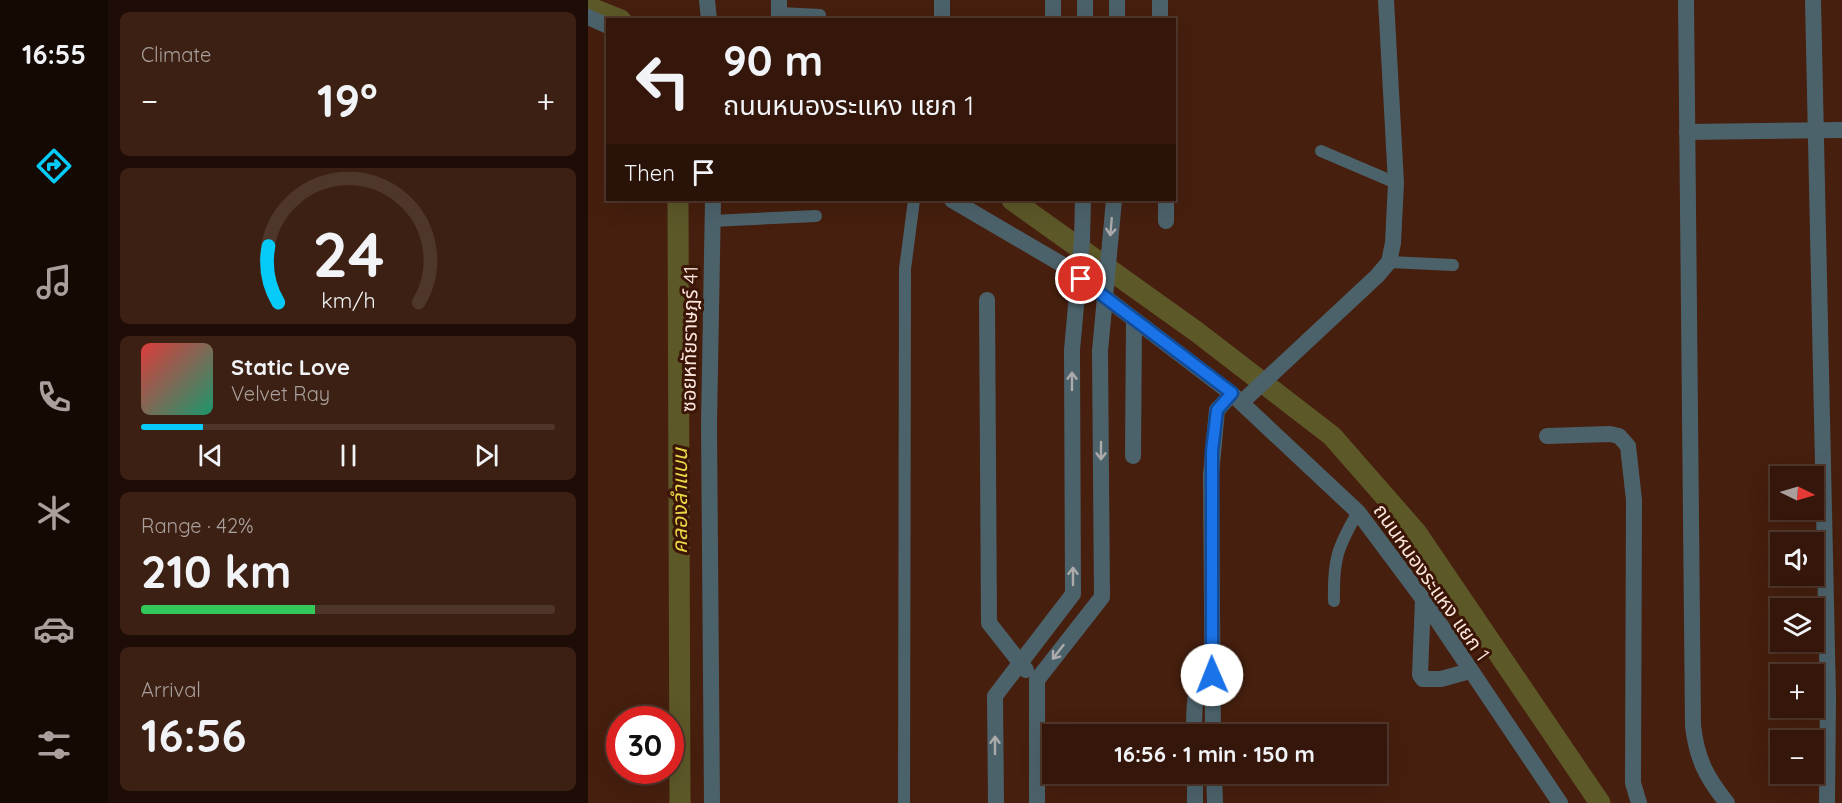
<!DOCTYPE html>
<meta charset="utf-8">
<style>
body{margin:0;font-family:Quicksand,"Noto Sans Thai",sans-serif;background:#3c2013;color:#f1f3f6;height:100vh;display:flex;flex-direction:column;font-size:22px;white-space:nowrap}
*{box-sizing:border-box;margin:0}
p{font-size:20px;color:#a99f9c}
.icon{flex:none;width:33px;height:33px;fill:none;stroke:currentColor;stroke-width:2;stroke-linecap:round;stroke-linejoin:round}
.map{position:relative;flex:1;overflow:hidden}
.panel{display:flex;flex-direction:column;gap:12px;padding:12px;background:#1d0d06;width:480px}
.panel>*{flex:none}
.guide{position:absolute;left:18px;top:18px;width:570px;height:183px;border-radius:0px;box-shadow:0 6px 24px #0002,0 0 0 2px #4e362b;background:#34170a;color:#f1f3f6;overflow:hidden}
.needle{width:39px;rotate:95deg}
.controls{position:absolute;left:1182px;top:466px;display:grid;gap:12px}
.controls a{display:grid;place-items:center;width:54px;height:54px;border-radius:0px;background:#34170a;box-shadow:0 6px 24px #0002,0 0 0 2px #4e362b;font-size:30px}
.speed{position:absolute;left:18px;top:706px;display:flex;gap:12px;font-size:30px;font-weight:700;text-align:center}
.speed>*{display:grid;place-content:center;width:78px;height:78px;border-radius:50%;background:#34170a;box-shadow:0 6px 24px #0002,0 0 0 2px #4e362b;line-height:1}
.speed .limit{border:9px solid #d22;background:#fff;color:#111}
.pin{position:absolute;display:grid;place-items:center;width:51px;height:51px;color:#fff;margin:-26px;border:3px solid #fff;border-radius:50%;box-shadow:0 2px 6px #0007}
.me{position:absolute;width:66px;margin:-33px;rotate:359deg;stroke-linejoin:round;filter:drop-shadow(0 0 4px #0008)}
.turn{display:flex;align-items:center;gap:21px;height:126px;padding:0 18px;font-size:27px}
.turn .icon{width:78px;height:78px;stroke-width:2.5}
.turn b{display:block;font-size:42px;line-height:51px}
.then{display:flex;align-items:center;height:57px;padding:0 18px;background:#0003;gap:12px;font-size:22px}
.big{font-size:45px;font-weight:700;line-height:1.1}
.panel .tile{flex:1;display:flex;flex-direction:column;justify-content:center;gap:9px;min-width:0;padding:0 21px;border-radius:9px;background:#3c2013}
.panel .dial{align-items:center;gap:0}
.dial svg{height:156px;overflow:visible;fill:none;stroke:#4e362b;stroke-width:7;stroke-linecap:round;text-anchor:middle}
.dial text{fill:#f1f3f6;stroke:none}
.song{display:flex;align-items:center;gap:18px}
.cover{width:72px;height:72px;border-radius:9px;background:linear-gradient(135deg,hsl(0 70% 55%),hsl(160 70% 35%))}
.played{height:6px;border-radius:3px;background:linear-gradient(90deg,#06cbf9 15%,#4e362b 15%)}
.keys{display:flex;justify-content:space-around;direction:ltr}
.heat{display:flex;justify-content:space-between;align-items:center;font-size:33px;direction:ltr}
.charge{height:9px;border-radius:4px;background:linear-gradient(90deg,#34c759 42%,#4e362b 0)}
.trip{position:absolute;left:454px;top:724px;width:345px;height:60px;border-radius:0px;background:#34170a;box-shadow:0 6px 24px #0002,0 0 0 2px #4e362b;font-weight:700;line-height:60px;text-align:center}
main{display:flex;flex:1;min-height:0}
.tab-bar{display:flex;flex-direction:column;width:108px;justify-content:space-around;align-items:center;background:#150904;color:#a99f9c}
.tab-bar .icon{width:42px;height:42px}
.tab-bar .current{color:#06cbf9}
.tab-bar b{font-size:27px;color:#f1f3f6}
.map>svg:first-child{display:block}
</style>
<main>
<nav class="tab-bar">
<b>16:55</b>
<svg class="icon current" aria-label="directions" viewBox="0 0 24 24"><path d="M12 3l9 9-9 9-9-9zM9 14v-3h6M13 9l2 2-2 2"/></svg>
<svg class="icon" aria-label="music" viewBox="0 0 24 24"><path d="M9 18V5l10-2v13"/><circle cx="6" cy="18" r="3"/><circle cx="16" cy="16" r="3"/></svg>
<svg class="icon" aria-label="phone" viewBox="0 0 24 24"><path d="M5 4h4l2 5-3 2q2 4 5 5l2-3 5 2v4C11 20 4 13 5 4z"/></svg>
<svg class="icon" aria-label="climate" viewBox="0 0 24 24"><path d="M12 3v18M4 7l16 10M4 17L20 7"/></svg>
<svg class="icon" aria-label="car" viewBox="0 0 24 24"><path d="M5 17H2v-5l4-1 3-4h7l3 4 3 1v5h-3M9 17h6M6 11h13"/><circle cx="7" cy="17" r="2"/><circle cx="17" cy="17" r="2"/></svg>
<svg class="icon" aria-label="filters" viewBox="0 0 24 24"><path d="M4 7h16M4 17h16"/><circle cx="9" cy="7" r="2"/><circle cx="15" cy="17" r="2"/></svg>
</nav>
<section class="panel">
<div class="tile"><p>Climate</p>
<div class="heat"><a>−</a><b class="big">19°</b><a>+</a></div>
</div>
<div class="tile dial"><svg viewBox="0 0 100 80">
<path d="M14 69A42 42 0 1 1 86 69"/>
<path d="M14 69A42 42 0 0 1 9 40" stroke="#06cbf9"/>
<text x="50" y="56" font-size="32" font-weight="700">24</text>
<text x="50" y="72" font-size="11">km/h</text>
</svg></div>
<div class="tile">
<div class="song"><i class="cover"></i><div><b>Static Love</b><p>Velvet Ray</p></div></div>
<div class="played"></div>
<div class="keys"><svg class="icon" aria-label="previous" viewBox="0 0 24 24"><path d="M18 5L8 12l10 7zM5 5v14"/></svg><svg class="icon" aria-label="pause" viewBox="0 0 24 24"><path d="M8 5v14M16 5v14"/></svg><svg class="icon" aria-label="next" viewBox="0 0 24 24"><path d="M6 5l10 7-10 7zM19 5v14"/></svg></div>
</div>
<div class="tile"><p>Range · 42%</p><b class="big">210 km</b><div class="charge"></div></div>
<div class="tile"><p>Arrival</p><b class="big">16:56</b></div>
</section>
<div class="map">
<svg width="1254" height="803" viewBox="0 0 1254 803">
<rect width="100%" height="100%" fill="#461f0e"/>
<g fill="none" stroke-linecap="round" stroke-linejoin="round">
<g stroke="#5d5828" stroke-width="21">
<polyline points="0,7 33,20"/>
<polyline points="90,200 92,803"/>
<polyline points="424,200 609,332 744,436 828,532 1012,803"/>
</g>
<g stroke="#4c626b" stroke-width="12">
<polyline points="192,13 232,15"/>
<polyline points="733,151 808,183"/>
<polyline points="124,221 228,216"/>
<polyline points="801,262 865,265"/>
<path d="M 746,601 C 745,560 749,548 770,512"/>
<polyline points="316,803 317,269 326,200"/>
</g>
<g stroke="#4c626b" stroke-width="16">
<polyline points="119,0 121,20"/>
<polyline points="572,0 572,20"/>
<path d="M 1098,0 L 1105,726 C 1109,759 1118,777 1139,803"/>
<polyline points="1225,0 1240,697 1239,803"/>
<polyline points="0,17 20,26"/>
<polyline points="191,20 191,0"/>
<polyline points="354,20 354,0"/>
<polyline points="465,20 465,0"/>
<polyline points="497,20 497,0"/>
<polyline points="529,20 529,0"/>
<polyline points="1099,132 1254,130"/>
<polyline points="364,200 475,265 644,394 770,512 835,599 972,803"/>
<polyline points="578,200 578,221"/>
<polyline points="494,240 495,200"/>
<polyline points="521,254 526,200"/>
<polyline points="399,300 401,623 438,670"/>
<polyline points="654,402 789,276 801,262 805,243 808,183 798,0"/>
<polyline points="959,436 1022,434 1031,436 1040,446 1046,500 1045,783 1051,803"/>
<polyline points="545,456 546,321"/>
<polyline points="835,599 832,675 835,679 853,679 882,671"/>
<path d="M 606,735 C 606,704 606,682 623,656"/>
<polyline points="625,735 623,475 629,410 644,394"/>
<polyline points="607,774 607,803"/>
<polyline points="626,774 627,803"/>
<polyline points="124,803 121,424 125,200"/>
<polyline points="408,803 407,696 485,594 484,350"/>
<polyline points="449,803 449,680 514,597 512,351"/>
</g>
<g stroke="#4c626b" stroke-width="16">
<polyline points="484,350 494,240"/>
<polyline points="512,351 521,254"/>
</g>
</g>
<defs><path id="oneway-shaft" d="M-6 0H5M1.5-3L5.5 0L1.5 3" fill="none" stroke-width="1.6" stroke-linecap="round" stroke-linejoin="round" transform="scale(1.5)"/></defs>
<g stroke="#acaaaa">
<use href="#oneway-shaft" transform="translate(523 227) rotate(95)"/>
<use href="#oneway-shaft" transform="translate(484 381) rotate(-90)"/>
<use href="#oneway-shaft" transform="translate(513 451) rotate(90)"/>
<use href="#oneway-shaft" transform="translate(485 576) rotate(-90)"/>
<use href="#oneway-shaft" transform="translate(470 652) rotate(128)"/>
<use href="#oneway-shaft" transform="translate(407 745) rotate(-90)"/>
</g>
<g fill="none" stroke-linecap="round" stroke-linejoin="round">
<g stroke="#114b97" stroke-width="15">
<polyline id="route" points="493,279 644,393 629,410 624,451 624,675"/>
</g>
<use href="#route" stroke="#1a73e8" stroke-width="10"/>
</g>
<g text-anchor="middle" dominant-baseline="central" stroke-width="6" stroke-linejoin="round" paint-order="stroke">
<g font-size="20" fill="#fbe5dd" stroke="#3b1505">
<text transform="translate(101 339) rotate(-89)">ซอยหทัยราษฎร์ 41</text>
<text transform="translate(844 582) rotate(55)">ถนนหนองระแหง แยก 1</text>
</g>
<g font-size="21" font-style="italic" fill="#e8d746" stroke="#3b1505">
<text transform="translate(91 501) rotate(-90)">คลองลำแบน</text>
</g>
</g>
</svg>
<div class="controls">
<a><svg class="needle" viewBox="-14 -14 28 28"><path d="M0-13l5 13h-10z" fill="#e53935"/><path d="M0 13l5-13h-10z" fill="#a99f9c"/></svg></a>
<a><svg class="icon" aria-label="sound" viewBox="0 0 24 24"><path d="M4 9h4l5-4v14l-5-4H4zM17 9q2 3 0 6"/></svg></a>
<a><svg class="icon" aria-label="layers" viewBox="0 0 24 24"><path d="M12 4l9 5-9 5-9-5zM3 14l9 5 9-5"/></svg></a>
<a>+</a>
<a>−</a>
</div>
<div class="speed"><div class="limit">30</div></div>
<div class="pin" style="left:493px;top:279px;background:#d93025"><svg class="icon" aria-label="arrive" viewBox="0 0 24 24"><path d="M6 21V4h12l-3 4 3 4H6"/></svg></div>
<svg class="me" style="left:624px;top:675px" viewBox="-20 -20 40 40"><circle r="19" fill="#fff"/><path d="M0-13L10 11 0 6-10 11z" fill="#1a73e8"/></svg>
<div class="trip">16:56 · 1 min · 150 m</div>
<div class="guide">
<div class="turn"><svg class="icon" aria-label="left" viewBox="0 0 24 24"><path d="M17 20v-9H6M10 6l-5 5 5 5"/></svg><div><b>90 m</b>ถนนหนองระแหง แยก 1</div></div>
<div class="then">Then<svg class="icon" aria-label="arrive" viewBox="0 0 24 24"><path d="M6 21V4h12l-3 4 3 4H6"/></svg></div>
</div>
</div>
</main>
